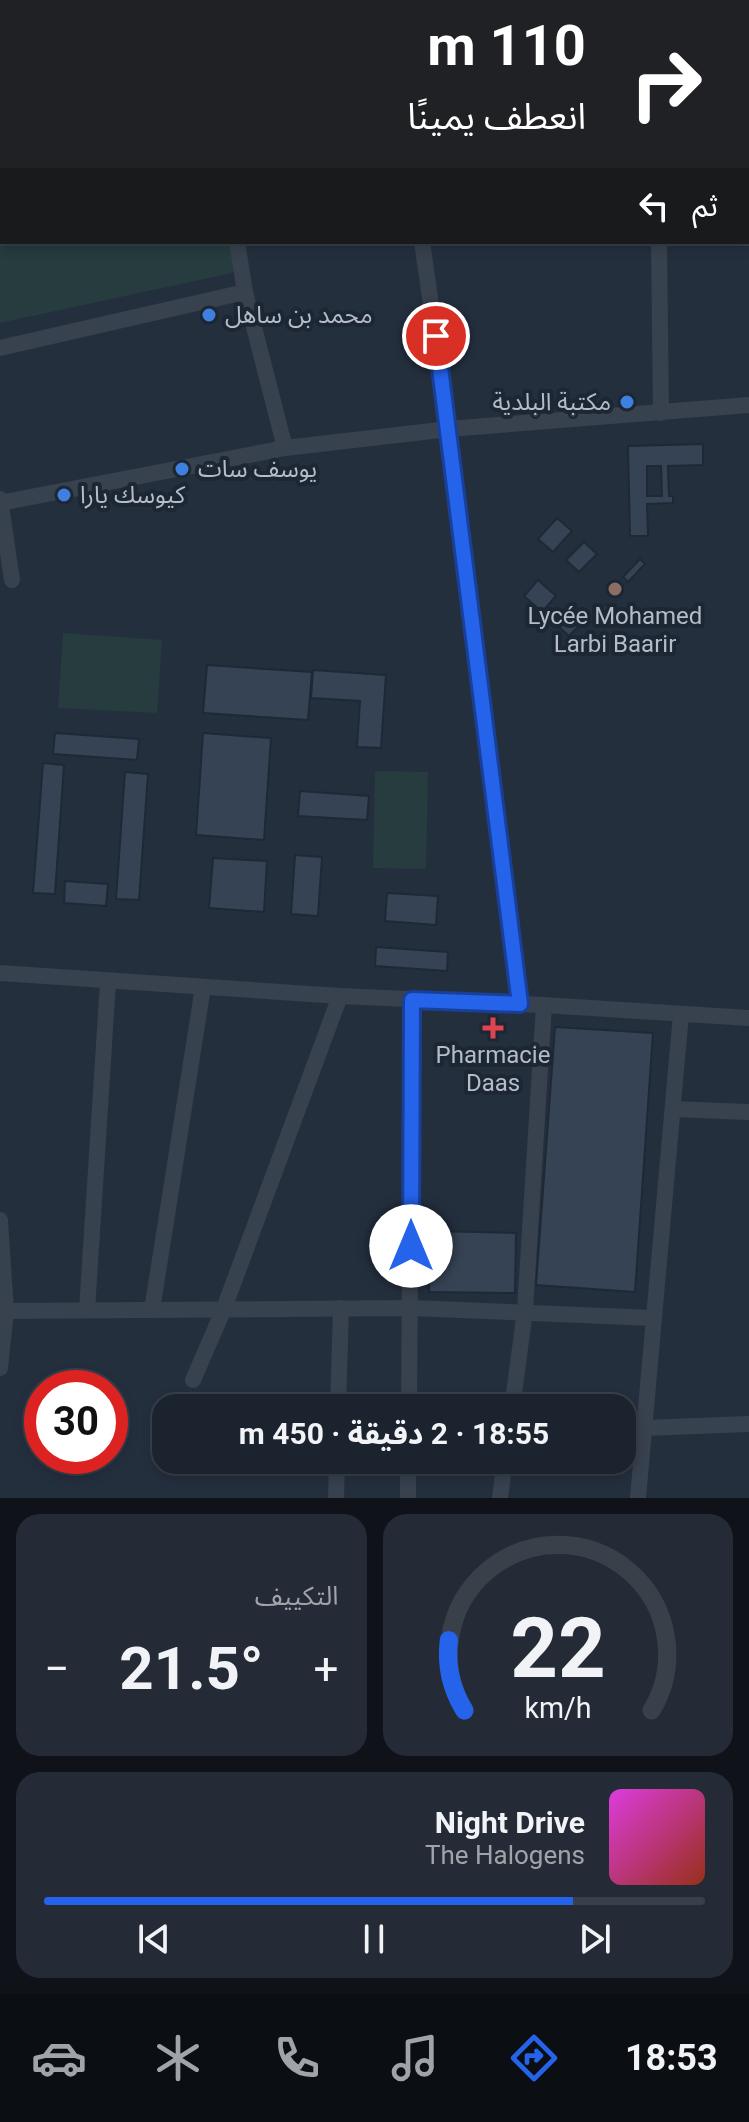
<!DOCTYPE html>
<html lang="ar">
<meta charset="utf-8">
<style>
body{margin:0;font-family:Roboto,"Noto Sans Arabic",sans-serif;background:#242b36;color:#f1f3f6;direction:rtl;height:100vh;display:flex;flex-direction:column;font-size:30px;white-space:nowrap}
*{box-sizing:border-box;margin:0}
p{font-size:26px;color:#a0a4aa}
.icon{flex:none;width:44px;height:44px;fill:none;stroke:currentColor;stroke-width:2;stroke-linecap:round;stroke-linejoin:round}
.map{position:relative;height:1498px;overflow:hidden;direction:ltr}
.panel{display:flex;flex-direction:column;gap:16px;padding:16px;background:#0f1319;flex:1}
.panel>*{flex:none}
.top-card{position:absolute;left:0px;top:0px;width:750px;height:244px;box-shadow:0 4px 12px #0003,0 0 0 2px #39404a;direction:rtl;background:#202124;color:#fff;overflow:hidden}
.speed{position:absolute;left:24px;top:1370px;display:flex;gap:16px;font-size:40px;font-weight:700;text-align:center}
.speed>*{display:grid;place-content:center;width:104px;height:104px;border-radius:50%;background:#1b232e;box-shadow:0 4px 12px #0003,0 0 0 2px #39404a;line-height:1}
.speed .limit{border:12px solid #d22;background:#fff;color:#111}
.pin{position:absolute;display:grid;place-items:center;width:68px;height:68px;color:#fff;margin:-34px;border:4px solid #fff;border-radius:50%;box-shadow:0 2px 8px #0007}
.me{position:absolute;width:88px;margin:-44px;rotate:0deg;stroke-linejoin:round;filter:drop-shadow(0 0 6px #0008)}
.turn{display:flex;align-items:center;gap:28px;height:168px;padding:0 32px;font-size:36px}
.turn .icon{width:104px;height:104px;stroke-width:2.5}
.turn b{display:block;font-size:56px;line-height:68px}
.then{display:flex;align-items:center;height:76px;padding:0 32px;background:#0003;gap:16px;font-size:30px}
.big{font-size:60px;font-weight:700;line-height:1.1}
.panel .card{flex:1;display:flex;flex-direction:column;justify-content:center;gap:12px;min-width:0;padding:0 28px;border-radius:24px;background:#242b36}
.panel .dial{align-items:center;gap:0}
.dial svg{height:208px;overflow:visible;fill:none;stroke:#39404a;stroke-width:7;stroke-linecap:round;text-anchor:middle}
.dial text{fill:#f1f3f6;stroke:none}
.song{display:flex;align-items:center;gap:24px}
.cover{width:96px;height:96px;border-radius:12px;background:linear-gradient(135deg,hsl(300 70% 55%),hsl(10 70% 35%))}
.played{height:8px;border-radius:4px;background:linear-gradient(90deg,#2563eb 80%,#39404a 80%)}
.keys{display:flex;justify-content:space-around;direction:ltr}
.heat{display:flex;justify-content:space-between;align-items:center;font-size:44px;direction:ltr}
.panel .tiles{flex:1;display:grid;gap:16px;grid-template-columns:1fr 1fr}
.card:last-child{grid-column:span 2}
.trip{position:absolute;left:152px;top:1394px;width:484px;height:80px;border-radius:24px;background:#1b232e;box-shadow:0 4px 12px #0003,0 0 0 2px #39404a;font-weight:700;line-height:80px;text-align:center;direction:rtl}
.menu{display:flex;height:128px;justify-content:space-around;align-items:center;background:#0b0e12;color:#a0a4aa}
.menu .icon{width:56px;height:56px}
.menu .active{color:#2563eb}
.menu b{font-size:36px;color:#f1f3f6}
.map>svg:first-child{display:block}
</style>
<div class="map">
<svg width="749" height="1498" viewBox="0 0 749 1498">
<rect width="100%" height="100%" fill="#242f3e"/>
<g fill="#263c3f">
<polygon points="0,53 2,53 2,242 234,242 241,271 0,323"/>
<polygon points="63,633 162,640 157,713 58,708"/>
<polygon points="375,771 428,772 426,869 373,868"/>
</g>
<g fill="#364354" stroke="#1f2835" stroke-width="2" fill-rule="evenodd">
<path d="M 703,444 L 703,465 L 668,466 L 669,496 L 673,496 L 673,503 L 647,504 L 648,536 L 630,536 L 628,446 ZM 647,466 L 661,466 L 662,496 L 647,496 Z"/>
<polygon points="557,518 572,531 553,552 538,539"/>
<polygon points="584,542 597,554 579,572 566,560"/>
<polygon points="640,559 645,564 628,582 623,577"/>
<polygon points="538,580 556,596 542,612 524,596"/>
<polygon points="606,604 617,614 606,627 594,617"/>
<polygon points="575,607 587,617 569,636 558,626"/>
<polygon points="207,665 312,672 308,720 203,713"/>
<polygon points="313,670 386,675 381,748 357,747 360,701 311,698"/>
<polygon points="55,733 139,739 137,760 53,754"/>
<polygon points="203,733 271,738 264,840 196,835"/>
<polygon points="43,763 64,765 55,894 33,893"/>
<polygon points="125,772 148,774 139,900 116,899"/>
<polygon points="300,791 369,796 367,820 298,816"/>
<polygon points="295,855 322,857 318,916 291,914"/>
<polygon points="213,858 267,861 264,912 209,908"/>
<polygon points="65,881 108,884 106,906 64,903"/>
<polygon points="387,893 438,896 436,925 385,921"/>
<polygon points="376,947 448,952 447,971 375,966"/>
<polygon points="555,1027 653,1033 635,1292 536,1285"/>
<polygon points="430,1231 516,1233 515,1293 429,1292"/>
</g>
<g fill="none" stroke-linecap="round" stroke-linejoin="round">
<g stroke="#38414e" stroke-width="16">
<polyline points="194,0 195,2"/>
<polyline points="390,0 390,2"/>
<polyline points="646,0 646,2"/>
<polyline points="709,2 718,0"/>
<polyline points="237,242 245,292"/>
<polyline points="422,242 449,429 520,1004"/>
<polyline points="659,242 661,413"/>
<polyline points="0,348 245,292 285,448"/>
<polyline points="0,499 12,580"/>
<polyline points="0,503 285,448 449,429 749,405"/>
<polyline points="0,973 340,996 544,1005 749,1018"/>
<polyline points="673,1109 749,1112"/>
<polyline points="0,1220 6,1311 0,1368"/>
<polyline points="87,1310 108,982"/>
<polyline points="152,1310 203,987"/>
<polyline points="0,1311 411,1308 653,1318"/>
<polyline points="193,1380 223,1311 340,996"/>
<polyline points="338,1408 341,1308"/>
<polyline points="409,1408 412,1000"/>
<polyline points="512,1408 525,1311 544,1005"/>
<polyline points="645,1428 749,1424"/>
<polyline points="336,1498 337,1460"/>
<polyline points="408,1498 408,1460"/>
<polyline points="500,1498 505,1460"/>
<polyline points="638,1498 681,1014"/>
</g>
</g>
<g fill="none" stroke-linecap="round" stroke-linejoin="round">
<g stroke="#184099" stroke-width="20">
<polyline id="route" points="411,1246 412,1000 520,1004 436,336"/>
</g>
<use href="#route" stroke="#2563eb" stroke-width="14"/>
</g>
<g fill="#3f7fe0" stroke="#1d2633" stroke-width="3">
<circle cx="209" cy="315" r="8"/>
<circle cx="627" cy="402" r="8"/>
<circle cx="182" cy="469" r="8"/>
<circle cx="64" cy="495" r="8"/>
</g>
<circle fill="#8d6e63" stroke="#1d2633" stroke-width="3" cx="615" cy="589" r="8"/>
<path fill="#e0444e" stroke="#1d2633" stroke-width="3" d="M489 1016h8v8h8v8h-8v8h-8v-8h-8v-8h8z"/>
<g text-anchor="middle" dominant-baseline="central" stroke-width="8" stroke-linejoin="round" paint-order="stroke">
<g font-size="24" fill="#b4bcc9" stroke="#1d2633" text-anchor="start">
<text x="225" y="315">محمد بن ساهل</text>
<text x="611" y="402" text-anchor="end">مكتبة البلدية</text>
<text x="198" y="469">يوسف سات</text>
<text x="80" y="495">كيوسك يارا</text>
<text x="615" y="616" text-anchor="middle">Lycée Mohamed<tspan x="615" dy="28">Larbi Baarir</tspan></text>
<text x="493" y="1055" text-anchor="middle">Pharmacie<tspan x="493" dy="28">Daas</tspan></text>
</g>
</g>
</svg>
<div class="speed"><div class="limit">30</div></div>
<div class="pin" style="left:436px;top:336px;background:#d93025"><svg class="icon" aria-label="arrive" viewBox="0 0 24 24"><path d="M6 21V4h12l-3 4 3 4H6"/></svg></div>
<svg class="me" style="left:411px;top:1246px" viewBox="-20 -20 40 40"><circle r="19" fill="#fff"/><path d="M0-13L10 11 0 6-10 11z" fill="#2563eb"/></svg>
<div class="trip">18:55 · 2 دقيقة · 450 m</div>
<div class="top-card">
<div class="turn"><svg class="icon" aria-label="right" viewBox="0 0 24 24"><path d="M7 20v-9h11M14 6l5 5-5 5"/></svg><div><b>110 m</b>انعطف يمينًا</div></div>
<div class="then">ثم<svg class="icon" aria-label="left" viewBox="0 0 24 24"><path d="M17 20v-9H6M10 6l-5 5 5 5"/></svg></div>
</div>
</div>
<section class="panel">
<div class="tiles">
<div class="card dial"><svg viewBox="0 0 100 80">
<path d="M14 69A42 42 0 1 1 86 69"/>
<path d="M14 69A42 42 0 0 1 8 42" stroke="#2563eb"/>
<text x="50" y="56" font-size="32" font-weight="700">22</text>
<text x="50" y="72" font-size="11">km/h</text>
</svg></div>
<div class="card"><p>التكييف</p>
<div class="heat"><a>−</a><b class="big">21.5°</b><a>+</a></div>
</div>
<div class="card">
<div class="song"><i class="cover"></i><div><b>Night Drive</b><p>The Halogens</p></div></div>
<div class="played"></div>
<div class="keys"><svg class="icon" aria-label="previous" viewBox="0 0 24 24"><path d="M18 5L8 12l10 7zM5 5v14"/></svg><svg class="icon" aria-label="pause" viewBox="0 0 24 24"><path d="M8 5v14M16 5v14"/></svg><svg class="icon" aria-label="next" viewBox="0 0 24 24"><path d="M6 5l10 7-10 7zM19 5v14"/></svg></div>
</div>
</div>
</section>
<nav class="menu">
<b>18:53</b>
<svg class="icon active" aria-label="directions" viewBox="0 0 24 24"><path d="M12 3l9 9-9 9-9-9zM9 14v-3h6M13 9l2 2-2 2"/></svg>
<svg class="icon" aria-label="music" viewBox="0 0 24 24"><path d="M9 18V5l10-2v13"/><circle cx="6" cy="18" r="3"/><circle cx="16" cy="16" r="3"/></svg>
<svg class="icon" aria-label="phone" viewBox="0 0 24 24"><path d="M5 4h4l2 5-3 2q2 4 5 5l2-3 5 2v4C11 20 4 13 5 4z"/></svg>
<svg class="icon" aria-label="climate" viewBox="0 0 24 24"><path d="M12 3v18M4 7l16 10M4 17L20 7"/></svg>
<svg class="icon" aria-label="car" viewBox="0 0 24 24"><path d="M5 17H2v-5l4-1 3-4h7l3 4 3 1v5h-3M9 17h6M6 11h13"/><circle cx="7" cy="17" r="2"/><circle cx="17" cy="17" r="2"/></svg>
</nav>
